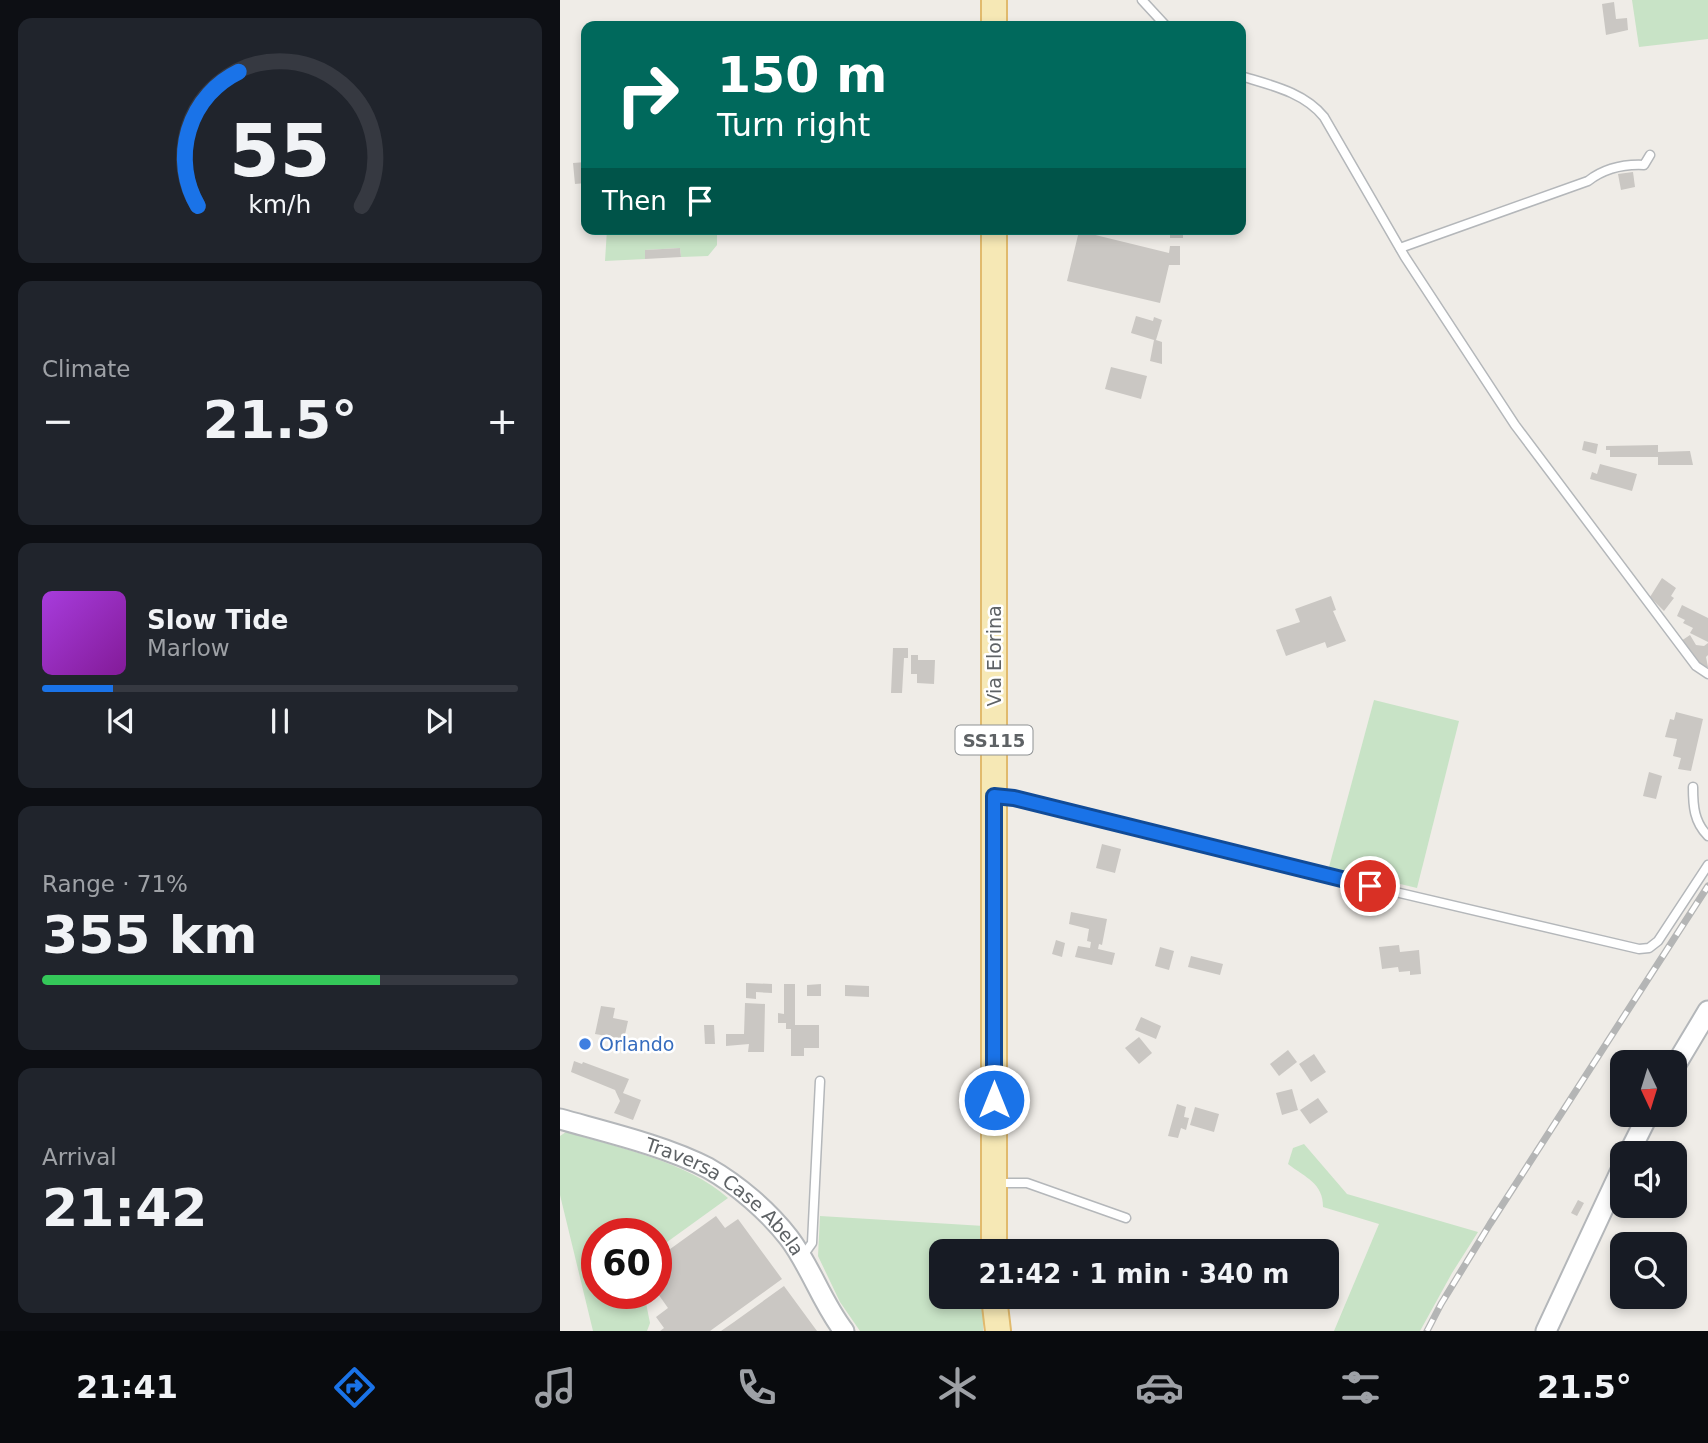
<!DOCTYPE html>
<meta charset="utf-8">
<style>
body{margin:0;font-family:"DejaVu Sans",sans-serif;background:#20242c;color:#f1f3f6;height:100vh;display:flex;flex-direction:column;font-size:26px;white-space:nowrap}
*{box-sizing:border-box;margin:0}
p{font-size:23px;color:#9ea1a6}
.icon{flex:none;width:38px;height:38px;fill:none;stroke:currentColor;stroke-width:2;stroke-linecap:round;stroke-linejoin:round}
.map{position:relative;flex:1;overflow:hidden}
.drawer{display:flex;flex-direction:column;gap:18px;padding:18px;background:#0d0f14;width:560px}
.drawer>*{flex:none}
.guide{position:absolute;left:21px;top:21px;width:665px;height:214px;border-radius:14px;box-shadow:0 4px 10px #0003;background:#00695c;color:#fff;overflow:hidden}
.needle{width:46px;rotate:176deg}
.buttons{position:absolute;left:1050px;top:1050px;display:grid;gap:14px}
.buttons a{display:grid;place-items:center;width:77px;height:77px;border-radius:14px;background:#171b24;box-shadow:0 4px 10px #0003;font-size:35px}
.speed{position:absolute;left:21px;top:1218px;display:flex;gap:14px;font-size:35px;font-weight:700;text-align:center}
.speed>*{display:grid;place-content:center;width:91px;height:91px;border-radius:50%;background:#171b24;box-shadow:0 4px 10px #0003;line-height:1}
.speed .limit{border:10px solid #d22;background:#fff;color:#111}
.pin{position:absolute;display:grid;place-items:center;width:60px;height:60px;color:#fff;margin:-30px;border:4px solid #fff;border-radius:50%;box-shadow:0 2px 7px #0007}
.me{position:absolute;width:77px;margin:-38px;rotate:0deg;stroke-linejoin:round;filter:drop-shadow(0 0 5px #0008)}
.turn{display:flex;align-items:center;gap:24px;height:147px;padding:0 21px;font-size:32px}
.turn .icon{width:91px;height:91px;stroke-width:2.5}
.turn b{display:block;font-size:49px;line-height:60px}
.then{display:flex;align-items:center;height:66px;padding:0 21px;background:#0003;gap:14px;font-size:26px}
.big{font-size:52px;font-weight:700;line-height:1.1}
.drawer .tile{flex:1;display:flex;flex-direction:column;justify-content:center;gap:10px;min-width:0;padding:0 24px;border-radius:14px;background:#20242c}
.drawer .dial{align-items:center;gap:0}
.dial svg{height:182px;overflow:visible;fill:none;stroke:#363941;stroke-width:7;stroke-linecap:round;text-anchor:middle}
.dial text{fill:#f1f3f6;stroke:none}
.song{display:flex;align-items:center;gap:21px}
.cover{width:84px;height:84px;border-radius:10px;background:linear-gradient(135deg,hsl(280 70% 55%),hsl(290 70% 35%))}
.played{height:7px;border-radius:4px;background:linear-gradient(90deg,#1a73e8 15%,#363941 15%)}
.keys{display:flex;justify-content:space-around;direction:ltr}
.heat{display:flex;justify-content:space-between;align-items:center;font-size:38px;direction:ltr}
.charge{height:10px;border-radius:5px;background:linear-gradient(90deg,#34c759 71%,#363941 0)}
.trip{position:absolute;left:369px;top:1239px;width:410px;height:70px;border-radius:14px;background:#171b24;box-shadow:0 4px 10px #0003;font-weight:700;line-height:70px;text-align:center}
.tab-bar{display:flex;height:112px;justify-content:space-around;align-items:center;background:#090b0e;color:#9ea1a6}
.tab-bar .icon{width:49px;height:49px}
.tab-bar .current{color:#1a73e8}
.tab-bar b{font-size:32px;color:#f1f3f6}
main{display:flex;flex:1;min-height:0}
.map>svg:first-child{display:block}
</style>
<main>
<section class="drawer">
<div class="tile dial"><svg viewBox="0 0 100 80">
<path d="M14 69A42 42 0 1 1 86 69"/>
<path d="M14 69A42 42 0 0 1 32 10" stroke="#1a73e8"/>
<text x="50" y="56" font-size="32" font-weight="700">55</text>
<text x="50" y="72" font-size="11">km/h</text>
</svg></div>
<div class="tile"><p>Climate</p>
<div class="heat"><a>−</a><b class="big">21.5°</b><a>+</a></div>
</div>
<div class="tile">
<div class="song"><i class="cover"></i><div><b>Slow Tide</b><p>Marlow</p></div></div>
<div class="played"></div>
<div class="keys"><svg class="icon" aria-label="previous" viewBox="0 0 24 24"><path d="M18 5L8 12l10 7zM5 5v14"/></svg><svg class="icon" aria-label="pause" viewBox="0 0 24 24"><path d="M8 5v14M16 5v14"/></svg><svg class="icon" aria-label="next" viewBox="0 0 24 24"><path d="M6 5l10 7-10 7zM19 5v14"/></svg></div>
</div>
<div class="tile"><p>Range · 71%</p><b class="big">355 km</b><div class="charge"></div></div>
<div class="tile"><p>Arrival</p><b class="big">21:42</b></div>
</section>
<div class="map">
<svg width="1148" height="1331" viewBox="0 0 1148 1331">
<rect width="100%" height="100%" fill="#efece7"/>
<g fill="#c8e3c6">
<polygon points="1072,0 1148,0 1148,39 1079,47"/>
<polygon points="47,229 157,229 157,245 148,256 121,257 120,248 85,250 85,259 45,261"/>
<polygon points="814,700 899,721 857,888 769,867"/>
<path d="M 6,1132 C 57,1147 128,1162 168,1198 L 96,1250 L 96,1234 L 37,1234 L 37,1293 L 84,1293 L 90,1323 L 87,1331 L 33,1331 L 0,1195 L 0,1136 Z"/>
<path d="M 744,1144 L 787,1194 L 918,1232 L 892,1273 L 860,1331 L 774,1331 L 819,1224 L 763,1207 C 763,1183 746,1178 728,1164 L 733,1148 Z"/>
<polygon points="260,1216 424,1226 424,1251 382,1251 382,1297 424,1297 423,1331 300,1331 280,1302 258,1256"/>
</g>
<g fill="#cac7c3">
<polygon points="1054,2 1056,19 1067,18 1068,30 1046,35 1042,4"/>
<polygon points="26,162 26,183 15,184 13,163"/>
<polygon points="1073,172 1075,187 1061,190 1058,174"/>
<rect x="610" y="229" width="13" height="9"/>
<polygon points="519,231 609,253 610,246 620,246 620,265 609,265 600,303 507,281"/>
<polygon points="120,248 121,257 85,259 85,250"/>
<polygon points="576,316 593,321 594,317 602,320 596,340 602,342 602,364 590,361 594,340 571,333"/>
<polygon points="551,367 587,376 581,399 545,389"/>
<polygon points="1024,441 1038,444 1036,454 1022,450"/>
<polygon points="1098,445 1098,452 1130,451 1133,465 1098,465 1098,457 1050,457 1050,450 1046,450 1046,446"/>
<polygon points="1040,464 1077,474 1072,491 1030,479 1032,472 1037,474"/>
<polygon points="1102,578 1116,588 1111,596 1114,598 1104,611 1090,597"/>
<polygon points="771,596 776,610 773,611 786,641 767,648 765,642 726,656 716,630 740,622 735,609"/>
<polygon points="1122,605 1148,618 1148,642 1130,633 1133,628 1123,623 1125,620 1117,616"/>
<polygon points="1130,635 1136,645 1144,646 1148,643 1148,655 1146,657 1148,667 1142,667 1121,641"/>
<polygon points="333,648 348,648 348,658 344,658 342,693 331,693"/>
<polygon points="351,655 358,655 358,660 375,660 374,684 357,683 357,674 351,674"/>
<polygon points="1116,712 1143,719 1131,771 1118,769 1121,758 1113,756 1117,739 1105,737 1110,719 1114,720"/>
<polygon points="1089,772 1102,776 1096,799 1083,796"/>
<polygon points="542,844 561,849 555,873 536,868"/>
<polygon points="511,912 547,919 542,945 539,944 538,949 555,953 552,965 515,957 518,946 530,948 531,942 527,941 529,929 509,924"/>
<polygon points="496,940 505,943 502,957 492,954"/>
<polygon points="839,945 840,952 859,950 861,974 850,975 850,971 839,972 838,967 822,969 819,947"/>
<polygon points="600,947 614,951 609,970 595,966"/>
<polygon points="631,956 663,964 660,975 628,967"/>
<polygon points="186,983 212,984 212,993 196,992 196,999 186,998"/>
<polygon points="224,984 235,984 235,1025 259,1025 259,1048 244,1048 244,1056 231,1056 231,1029 226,1029 226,1023 218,1023 218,1013 224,1014"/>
<polygon points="261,984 261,996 247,996 247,985"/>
<polygon points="285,985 309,986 309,997 285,996"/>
<polygon points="185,1003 205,1004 204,1052 188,1052 189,1044 166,1046 166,1034 184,1034"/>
<polygon points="41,1006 55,1008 53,1018 68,1021 64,1039 35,1034"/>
<polygon points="581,1017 601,1026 596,1039 575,1030"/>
<polygon points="144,1025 154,1025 155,1044 145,1044"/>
<polygon points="579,1037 592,1053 579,1064 565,1048"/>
<polygon points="728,1050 737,1062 719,1076 710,1064"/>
<polygon points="754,1054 766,1072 751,1082 739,1064"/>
<polygon points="14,1061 22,1064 23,1062 69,1079 63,1093 81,1100 73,1120 54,1113 60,1101 55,1090 11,1072"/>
<polygon points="732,1089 738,1110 722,1115 716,1093"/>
<polygon points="758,1098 768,1112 750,1124 740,1110"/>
<polygon points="617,1104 626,1107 624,1117 629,1118 626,1130 621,1128 618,1138 608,1136"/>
<polygon points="635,1107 659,1114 654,1132 630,1125"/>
<polygon points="1018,1200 1024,1203 1017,1216 1011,1213"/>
<polygon points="156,1216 165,1228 178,1219 222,1279 150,1331 100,1331 104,1328 96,1317 108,1308 96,1291 96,1279 103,1274 96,1265 109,1256 106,1252"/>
<polygon points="224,1286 257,1331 161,1331 174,1322"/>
</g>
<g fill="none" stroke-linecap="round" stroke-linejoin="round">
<g stroke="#b4b7ba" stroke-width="11">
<g id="service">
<polyline points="582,0 606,26"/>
<path d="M 681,76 C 710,85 744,92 764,117 L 845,257 L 955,425 L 1136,666 L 1148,674"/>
<path d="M 840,248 L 1028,181 C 1045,168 1063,164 1084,165 L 1090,155"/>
<path d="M 1133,787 C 1133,806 1134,822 1148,836"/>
<polyline points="437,797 454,798 729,867 1079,949 1089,948 1098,941 1148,865"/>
<polyline points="437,1183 467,1183 566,1218"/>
<polyline points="242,1257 252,1243 260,1081"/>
</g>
</g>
<g stroke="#b4b7ba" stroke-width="23">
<g id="tertiary">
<polyline points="1115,1066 1148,1011"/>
<path id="s1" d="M 0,1119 C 46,1132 106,1146 148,1168 C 178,1185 208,1211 229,1238 C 251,1267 262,1303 284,1331"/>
<polyline points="1069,1153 1088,1115"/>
<polyline points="986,1331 1062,1168"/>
</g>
</g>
<g stroke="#e1ba6d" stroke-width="28">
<g id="primary">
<polyline points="434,26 434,0"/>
<polyline points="434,1251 434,229"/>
<polyline points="434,1297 438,1331"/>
</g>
</g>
<use href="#service" stroke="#fff" stroke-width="8"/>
<use href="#tertiary" stroke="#fff" stroke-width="19"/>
<use href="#primary" stroke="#f6e8b5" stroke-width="24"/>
<g stroke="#b4b5b5" stroke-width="7">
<polyline id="rail" points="867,1331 881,1304 930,1224 1148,886"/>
</g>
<use href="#rail" stroke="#fff" stroke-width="4.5" stroke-dasharray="13" stroke-linecap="butt"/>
</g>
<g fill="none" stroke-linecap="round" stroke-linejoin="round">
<g stroke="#114b97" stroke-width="18">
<polyline id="route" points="434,1100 434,796 454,798 810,886"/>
</g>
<use href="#route" stroke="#1a73e8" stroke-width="12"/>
</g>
<circle fill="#3f7fe0" stroke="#fff" stroke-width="2.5" cx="25" cy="1044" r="7"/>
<g text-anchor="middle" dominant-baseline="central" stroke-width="5" stroke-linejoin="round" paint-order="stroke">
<rect fill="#fff" stroke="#8e9193" stroke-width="2" x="395.5" y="725.5" width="77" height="29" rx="5"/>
<g font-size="18" font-weight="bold" fill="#5e6265">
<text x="434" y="740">SS115</text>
</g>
<g font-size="19" fill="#5e6265" stroke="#fff">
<text transform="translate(434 656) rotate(-90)">Via Elorina</text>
<text stroke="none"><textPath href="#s1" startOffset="186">Traversa Case Abela</textPath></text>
</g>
<g font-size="19" fill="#366cbe" stroke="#fff" text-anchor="start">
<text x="39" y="1044">Orlando</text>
</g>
</g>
</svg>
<div class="buttons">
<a><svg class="needle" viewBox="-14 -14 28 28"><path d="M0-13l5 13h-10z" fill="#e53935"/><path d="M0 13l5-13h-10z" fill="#9ea1a6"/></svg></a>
<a><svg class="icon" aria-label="sound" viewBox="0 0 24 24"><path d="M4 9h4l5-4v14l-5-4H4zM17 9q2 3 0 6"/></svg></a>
<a><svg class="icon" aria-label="search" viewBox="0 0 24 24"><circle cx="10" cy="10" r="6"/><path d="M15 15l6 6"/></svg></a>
</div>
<div class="speed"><div class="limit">60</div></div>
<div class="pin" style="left:810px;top:886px;background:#d93025"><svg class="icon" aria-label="arrive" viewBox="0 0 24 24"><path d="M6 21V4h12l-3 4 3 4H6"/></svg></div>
<svg class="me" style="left:434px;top:1100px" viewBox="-20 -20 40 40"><circle r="17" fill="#1a73e8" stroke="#fff" stroke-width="3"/><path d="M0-11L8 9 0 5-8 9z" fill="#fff"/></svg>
<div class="trip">21:42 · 1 min · 340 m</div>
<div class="guide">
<div class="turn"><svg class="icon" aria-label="right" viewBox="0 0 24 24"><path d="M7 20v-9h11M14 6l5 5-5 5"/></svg><div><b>150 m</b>Turn right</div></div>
<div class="then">Then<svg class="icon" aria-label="arrive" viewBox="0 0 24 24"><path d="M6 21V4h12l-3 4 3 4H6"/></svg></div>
</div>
</div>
</main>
<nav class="tab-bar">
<b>21:41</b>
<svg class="icon current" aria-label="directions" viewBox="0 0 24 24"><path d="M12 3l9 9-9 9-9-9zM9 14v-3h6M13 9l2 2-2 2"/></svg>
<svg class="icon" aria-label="music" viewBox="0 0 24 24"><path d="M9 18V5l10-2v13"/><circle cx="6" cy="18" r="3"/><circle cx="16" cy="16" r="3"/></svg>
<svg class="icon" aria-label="phone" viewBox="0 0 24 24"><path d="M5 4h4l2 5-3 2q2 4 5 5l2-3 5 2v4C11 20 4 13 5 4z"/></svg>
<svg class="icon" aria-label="climate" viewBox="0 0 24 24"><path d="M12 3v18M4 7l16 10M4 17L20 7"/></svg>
<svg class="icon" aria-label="car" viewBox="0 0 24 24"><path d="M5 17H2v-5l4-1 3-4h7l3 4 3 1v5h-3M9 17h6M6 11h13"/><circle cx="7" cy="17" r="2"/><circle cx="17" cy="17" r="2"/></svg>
<svg class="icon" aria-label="filters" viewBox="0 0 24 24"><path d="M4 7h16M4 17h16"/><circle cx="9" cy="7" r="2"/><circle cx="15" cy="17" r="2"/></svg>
<b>21.5°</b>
</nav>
